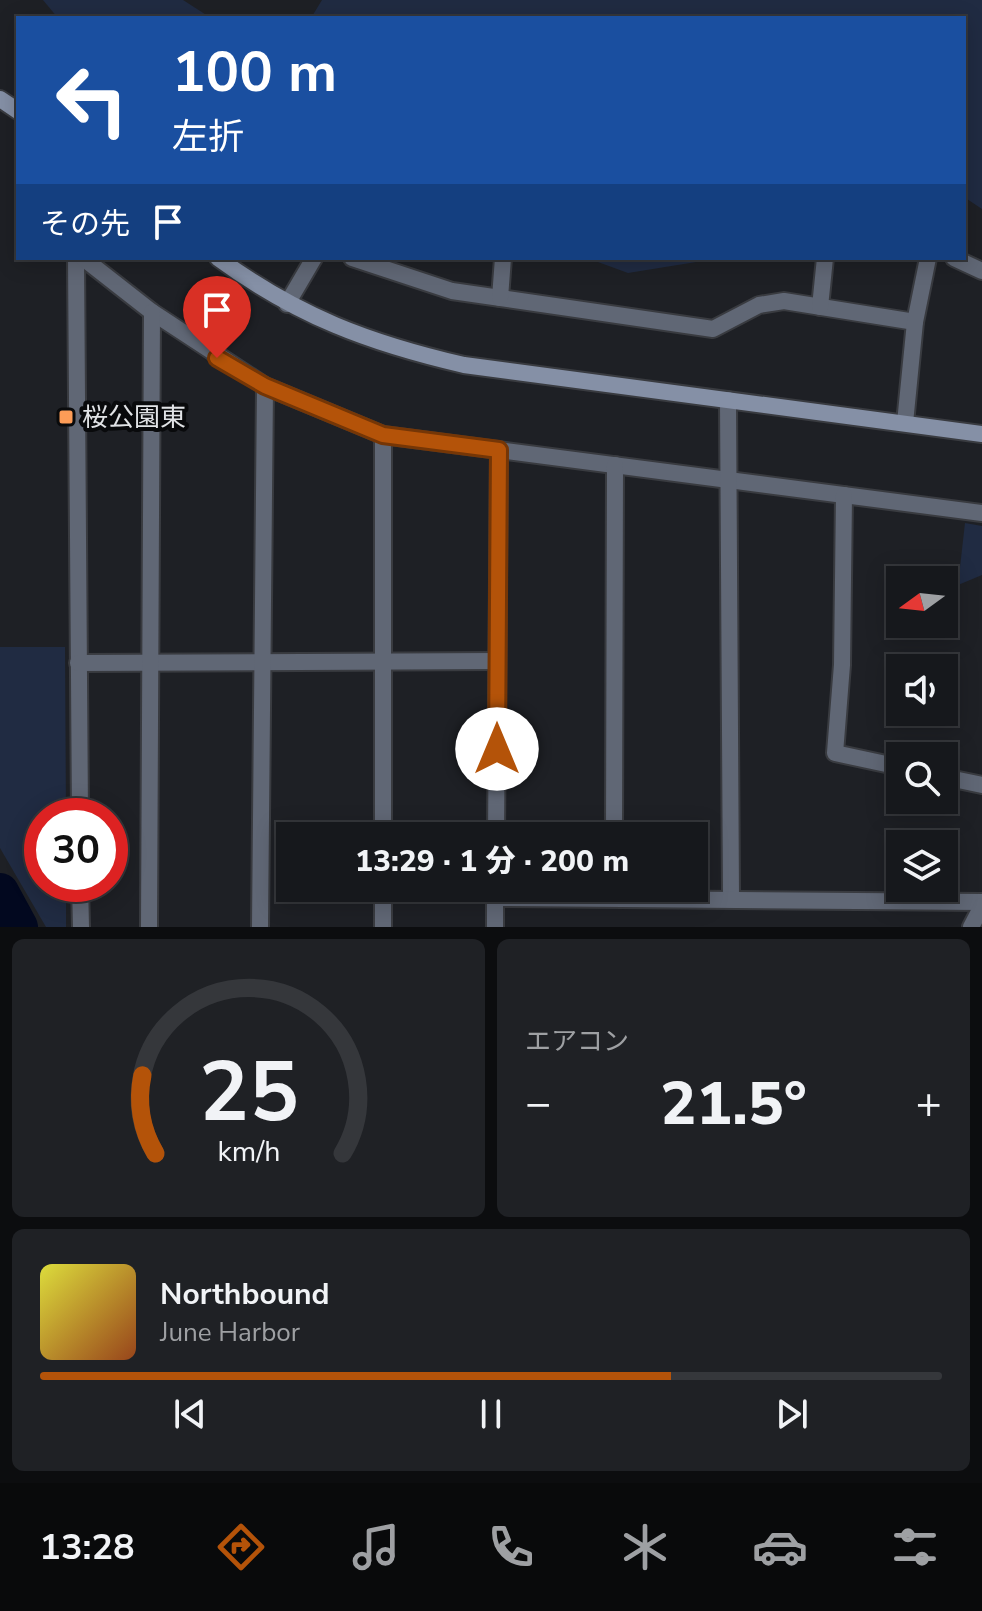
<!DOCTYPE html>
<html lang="ja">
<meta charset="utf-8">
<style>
body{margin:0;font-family:"Nunito Sans","Noto Sans JP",sans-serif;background:#1f2125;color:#f1f3f6;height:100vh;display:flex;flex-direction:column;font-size:30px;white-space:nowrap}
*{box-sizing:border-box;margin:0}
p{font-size:26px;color:#9ea0a3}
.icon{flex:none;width:44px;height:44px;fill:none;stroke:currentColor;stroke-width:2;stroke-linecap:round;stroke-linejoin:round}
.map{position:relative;height:927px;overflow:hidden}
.drawer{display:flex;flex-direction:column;gap:12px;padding:12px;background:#0c0d0f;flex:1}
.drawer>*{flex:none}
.guide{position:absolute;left:16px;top:16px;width:950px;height:244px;border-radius:0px;box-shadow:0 4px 20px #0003,0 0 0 2px #35373b;background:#1a4fa0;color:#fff;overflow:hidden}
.needle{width:52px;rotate:255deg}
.fabs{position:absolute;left:886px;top:566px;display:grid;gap:16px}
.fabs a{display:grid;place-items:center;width:72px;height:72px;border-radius:0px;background:#16181c;box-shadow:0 4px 20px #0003,0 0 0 2px #35373b;font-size:40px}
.speed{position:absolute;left:24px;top:798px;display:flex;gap:16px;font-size:40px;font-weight:700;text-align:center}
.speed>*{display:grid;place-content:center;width:104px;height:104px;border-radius:50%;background:#16181c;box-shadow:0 4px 20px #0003,0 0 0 2px #35373b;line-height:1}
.speed .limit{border:12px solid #d22;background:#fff;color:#111}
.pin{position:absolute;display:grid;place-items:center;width:68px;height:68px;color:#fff;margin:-82px -34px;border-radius:50% 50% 50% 0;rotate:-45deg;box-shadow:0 0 8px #0007}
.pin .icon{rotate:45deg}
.me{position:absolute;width:88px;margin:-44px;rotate:0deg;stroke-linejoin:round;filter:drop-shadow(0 0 6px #0008)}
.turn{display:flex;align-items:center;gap:28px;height:168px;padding:0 24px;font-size:36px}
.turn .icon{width:104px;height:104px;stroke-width:2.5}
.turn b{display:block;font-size:56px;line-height:68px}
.then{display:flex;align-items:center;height:76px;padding:0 24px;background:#0003;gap:16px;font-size:30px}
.big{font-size:60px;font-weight:800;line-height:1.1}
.drawer .widget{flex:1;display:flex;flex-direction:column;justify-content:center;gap:12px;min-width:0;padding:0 28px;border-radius:12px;background:#1f2125}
.drawer .dial{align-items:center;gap:0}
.dial svg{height:208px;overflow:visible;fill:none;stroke:#35373b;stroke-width:7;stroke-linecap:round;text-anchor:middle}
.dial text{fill:#f1f3f6;stroke:none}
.song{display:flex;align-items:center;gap:24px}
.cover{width:96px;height:96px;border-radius:12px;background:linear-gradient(135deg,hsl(60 70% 55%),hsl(20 70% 35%))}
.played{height:8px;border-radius:4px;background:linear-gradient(90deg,#b45309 70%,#35373b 70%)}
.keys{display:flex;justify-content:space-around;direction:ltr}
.heat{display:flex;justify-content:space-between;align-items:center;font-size:44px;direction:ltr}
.drawer .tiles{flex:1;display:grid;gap:12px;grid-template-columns:1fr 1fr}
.widget:last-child{grid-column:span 2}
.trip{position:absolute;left:276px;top:822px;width:432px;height:80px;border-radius:0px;background:#16181c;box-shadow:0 4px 20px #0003,0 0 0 2px #35373b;font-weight:800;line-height:80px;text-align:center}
.dock{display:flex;height:128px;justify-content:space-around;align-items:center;background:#090a0b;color:#9ea0a3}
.dock .icon{width:56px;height:56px}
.dock .current{color:#b45309}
.dock b{font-size:36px;color:#f1f3f6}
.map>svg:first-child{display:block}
</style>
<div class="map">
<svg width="982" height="927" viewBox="0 0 982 927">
<rect width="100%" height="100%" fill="#1e2025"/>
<g fill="#202b42">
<polygon points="43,0 183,0 211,18 58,18"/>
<polygon points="322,0 982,0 982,209 964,197 964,18 311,18"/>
<polygon points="587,258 721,258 628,273"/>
<polygon points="965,523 982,526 982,575 958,585"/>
<polygon points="0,647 65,647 66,816 42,816 42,884 66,884 66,927 46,927 0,848"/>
</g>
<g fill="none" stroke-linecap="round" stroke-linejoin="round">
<polyline stroke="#02081f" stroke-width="38" points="0,892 19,927"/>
<g stroke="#393b40" stroke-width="20">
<g id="street">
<polyline points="76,258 80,816"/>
<polyline points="83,258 152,312 265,386 383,435 982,513"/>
<polyline points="352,258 452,291 713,329 759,305 784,301 915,322"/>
<polyline points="954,258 982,271"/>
<polyline points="500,298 503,258"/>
<polyline points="287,304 314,258"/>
<polyline points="820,307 825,258"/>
<polyline points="728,400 731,897"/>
<polyline points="905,423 915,322 928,258"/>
<polyline points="844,495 842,665 835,753 900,767"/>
<polyline points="78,663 497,661"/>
<polyline points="944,777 982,785"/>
<polyline points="383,836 383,435"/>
<polyline points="496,836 499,450"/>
<polyline points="614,836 615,465"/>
<polyline points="80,884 81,927"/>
<polyline points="495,898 982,902"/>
<polyline points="149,927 152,312"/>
<polyline points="260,927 265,386"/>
<polyline points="383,927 383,888"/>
<polyline points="495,927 495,890"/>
<polyline points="971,927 982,906"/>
</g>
</g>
<g stroke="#393b40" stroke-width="20">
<g id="secondary">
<polyline points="0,99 18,111"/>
<path d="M 218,258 C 297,316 369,343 464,365 L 982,434"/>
</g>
</g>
<use href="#street" stroke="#606775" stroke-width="16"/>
<use href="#secondary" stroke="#8590a6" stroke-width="16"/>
</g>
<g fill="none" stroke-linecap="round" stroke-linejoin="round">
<g stroke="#753606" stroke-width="20">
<polyline id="route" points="217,358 265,386 383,435 499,450 497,749"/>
</g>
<use href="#route" stroke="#b45309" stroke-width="14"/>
</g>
<rect fill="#fd9c57" stroke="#090a0c" stroke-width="3" x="58" y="409" width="16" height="16" rx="4"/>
<g text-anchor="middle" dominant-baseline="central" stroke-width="8" stroke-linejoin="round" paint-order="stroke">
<g font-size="26" fill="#e1e3e6" stroke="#090a0c" text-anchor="start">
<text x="82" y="417">桜公園東</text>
</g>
</g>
</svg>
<div class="fabs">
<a><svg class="needle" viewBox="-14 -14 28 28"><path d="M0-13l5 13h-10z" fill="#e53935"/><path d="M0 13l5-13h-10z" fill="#9ea0a3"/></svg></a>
<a><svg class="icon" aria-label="sound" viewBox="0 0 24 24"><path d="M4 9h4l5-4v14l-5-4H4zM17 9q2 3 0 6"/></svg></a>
<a><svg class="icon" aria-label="search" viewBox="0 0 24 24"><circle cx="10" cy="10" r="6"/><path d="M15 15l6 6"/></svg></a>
<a><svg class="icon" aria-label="layers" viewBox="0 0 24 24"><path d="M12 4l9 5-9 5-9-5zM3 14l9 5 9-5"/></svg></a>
</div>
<div class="speed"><div class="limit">30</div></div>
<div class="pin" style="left:217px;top:358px;background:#d93025"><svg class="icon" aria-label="arrive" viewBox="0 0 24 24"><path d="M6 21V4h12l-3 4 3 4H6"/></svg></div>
<svg class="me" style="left:497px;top:749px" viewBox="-20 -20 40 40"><circle r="19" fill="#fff"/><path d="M0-13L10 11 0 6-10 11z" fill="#b45309"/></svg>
<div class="trip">13:29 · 1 分 · 200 m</div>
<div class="guide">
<div class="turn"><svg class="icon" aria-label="left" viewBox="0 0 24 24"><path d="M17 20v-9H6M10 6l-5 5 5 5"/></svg><div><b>100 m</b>左折</div></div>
<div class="then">その先<svg class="icon" aria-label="arrive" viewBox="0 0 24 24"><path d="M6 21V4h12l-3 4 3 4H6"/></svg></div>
</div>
</div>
<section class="drawer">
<div class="tiles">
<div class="widget dial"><svg viewBox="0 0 100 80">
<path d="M14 69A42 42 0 1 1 86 69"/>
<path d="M14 69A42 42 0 0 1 9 39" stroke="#b45309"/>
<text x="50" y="56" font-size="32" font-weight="700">25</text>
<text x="50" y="72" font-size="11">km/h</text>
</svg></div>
<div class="widget"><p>エアコン</p>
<div class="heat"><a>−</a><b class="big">21.5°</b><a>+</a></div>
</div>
<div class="widget">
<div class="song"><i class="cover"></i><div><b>Northbound</b><p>June Harbor</p></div></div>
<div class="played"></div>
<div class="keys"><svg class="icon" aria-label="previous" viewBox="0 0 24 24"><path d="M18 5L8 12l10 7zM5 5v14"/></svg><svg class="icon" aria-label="pause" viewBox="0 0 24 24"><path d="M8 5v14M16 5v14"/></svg><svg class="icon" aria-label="next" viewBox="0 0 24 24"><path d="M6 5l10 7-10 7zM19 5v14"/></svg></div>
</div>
</div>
</section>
<nav class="dock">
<b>13:28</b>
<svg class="icon current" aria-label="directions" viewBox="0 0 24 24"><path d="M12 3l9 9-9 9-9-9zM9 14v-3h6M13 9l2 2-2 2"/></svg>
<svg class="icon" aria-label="music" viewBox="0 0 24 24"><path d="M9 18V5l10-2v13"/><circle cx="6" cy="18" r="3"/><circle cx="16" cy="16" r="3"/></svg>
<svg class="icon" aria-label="phone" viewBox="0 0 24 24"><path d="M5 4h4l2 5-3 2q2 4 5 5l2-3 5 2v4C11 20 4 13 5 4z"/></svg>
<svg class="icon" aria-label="climate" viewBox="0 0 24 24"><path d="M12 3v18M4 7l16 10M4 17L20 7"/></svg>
<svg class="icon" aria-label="car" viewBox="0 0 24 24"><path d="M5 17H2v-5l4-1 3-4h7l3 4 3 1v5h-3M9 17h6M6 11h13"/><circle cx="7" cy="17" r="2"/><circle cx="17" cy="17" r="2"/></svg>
<svg class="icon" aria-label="filters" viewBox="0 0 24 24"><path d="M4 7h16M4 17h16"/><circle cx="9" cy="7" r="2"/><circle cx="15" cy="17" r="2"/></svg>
</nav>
